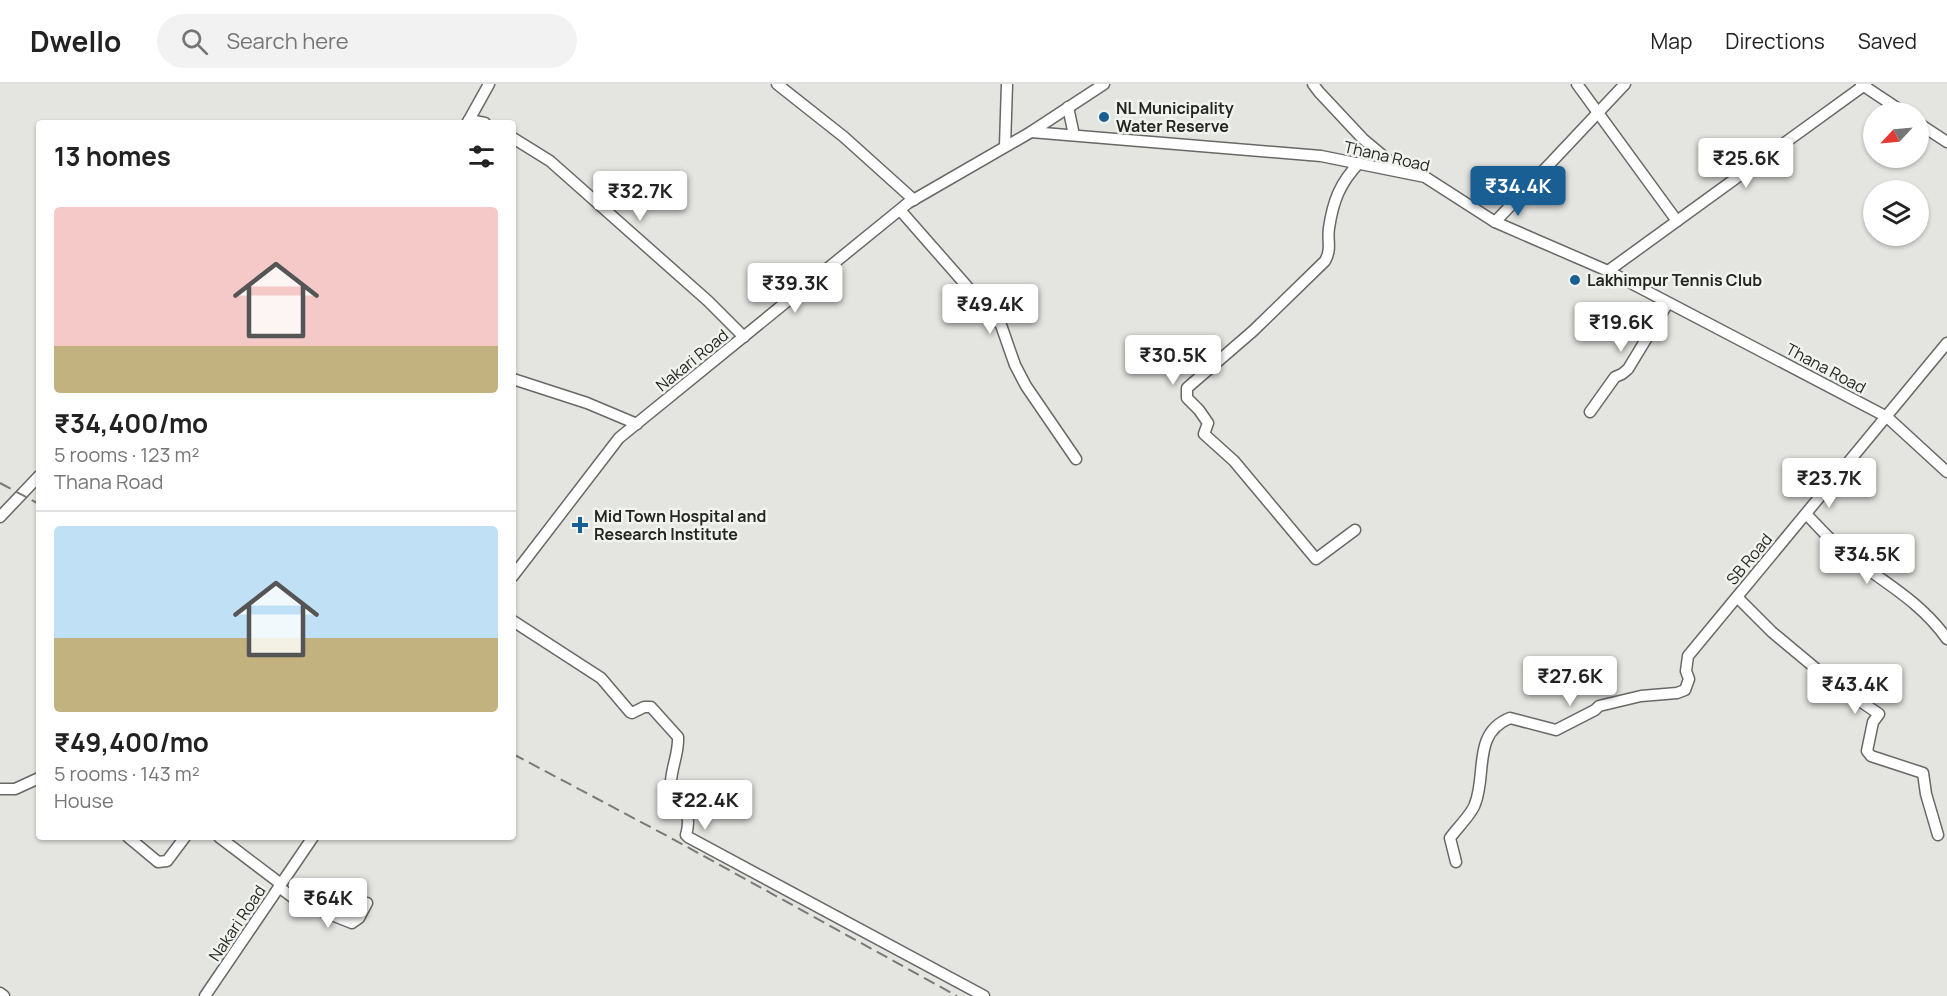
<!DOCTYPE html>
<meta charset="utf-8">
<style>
body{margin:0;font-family:Manrope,sans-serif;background:#f2f2f2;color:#222;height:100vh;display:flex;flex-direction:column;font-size:22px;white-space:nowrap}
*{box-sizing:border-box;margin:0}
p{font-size:20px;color:#767676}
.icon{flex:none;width:33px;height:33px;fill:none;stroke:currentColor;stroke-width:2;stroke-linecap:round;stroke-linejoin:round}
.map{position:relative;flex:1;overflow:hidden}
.side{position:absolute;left:36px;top:36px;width:480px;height:720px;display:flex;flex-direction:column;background:#fff;border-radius:6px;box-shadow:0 2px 4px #0004}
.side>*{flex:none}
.needle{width:39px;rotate:244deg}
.controls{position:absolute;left:1863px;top:18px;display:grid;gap:12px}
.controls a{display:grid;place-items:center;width:66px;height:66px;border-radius:50%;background:#fff;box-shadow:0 2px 4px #0004;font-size:30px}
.price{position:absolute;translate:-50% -51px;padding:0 14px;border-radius:6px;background:#fff;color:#222;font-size:20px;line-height:39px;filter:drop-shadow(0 2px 3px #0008)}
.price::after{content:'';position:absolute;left:50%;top:36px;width:18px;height:14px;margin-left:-9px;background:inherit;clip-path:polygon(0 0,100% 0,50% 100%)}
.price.current{background:#195f93;color:#fff}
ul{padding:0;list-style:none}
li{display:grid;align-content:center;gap:12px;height:318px;padding:0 18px}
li+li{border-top:2px solid #e0e0e0}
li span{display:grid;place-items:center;height:186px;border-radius:6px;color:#555}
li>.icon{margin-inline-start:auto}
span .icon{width:108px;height:108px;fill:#fffc;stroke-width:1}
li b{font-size:26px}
h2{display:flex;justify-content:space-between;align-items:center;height:72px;padding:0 18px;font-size:26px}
header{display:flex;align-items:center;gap:36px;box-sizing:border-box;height:84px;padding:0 30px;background:#fff;border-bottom:2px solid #e0e0e0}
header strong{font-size:28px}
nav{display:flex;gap:33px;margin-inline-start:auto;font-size:21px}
.search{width:420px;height:54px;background:#f2f2f2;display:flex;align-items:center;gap:15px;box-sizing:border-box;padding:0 21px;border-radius:33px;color:#767676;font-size:22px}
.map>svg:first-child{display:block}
</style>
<header>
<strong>Dwello</strong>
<div class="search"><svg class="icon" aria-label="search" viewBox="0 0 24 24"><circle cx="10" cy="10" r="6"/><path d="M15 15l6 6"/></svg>Search here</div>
<nav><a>Map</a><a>Directions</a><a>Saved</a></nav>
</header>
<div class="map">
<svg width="1947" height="912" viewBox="0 0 1947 912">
<rect width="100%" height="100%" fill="#e4e5e1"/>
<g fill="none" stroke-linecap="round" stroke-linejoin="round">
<!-- minor casing -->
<g stroke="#676965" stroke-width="13">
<g id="minor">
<path d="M777 0 844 53 914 116"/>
<path d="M1313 0 1319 8 1363 55 1400 86"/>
<path d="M1577 0 1677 137"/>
<path d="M1861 0 1903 28"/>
<path d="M1068 23 1074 51"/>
<path d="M469 36 489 0"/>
<path d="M467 39 469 36 485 39"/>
<path d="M1918 39 1947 58"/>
<path d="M1031 48 1321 72 1425 93 1495 138 1608 187 1887 333 1947 388"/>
<path d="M513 54 550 77 708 217 744 253"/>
<path d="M1005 62 1007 0"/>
<path d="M900 126 1001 241 1015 281 1026 302 1076 375"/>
<path d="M1495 138 1625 0"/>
<path d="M1608 187 1866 0"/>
<path d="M513 295 587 319 637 340"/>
<path d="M1590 328 1615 293 1622 290 1628 285 1668 219"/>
<path d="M1806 430C1818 442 1829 455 1842 466 1879 496 1919 515 1947 555"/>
<path d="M0 433 39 392"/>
<path d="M1355 446 1316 475 1234 377 1204 350 1208 339 1199 326 1187 314V304L1253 247 1325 177C1332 164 1327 157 1329 144 1333 117 1340 99 1359 79"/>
<path d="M513 492 619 354 908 119 1031 48 1104 0"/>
<path d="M1737 513 1772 548 1832 598 1879 630 1873 638 1867 667 1871 672 1923 689 1926 710 1938 751"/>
<path d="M513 537 601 594 630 628 632 629 644 623H651L678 653C679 668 672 682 671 697 671 718 695 721 686 751L688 753 984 912"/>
<path d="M0 705H15L39 694"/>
<path d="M128 753 158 778 167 777 185 753"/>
<path d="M219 753 281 800"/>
<path d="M1456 778 1450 754C1457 744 1472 730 1475 720 1487 690 1472 649 1510 634L1556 646 1595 626 1599 622 1641 612 1677 609 1685 606 1689 595 1686 587 1688 572 1947 259"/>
<path d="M279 803 299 818 352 839 359 834 367 819"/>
<path d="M0 909 4 912"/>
<path d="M205 912 313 753"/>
</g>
</g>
<!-- minor -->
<use href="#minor" stroke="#fff" stroke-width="10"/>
<!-- rail -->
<g stroke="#797a77" stroke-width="2" stroke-dasharray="12 6" stroke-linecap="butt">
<path d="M0 399 39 420"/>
<path d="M513 670 671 754 957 912"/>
</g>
</g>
<!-- markers -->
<g fill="#195f93" stroke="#f1f3ee" stroke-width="2">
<circle cx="1104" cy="33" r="6"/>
<circle cx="1575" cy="196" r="6"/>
<path d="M577 432h6v6h6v6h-6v6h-6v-6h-6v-6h6z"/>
</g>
<g text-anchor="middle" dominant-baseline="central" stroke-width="5" stroke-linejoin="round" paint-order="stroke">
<!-- poi labels -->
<g font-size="16" font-weight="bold" fill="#252624" stroke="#f1f3ee" text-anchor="start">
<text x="1116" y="24">NL Municipality<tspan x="1116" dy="18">Water Reserve</tspan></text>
<text x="1587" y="196">Lakhimpur Tennis Club</text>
<text x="594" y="432">Mid Town Hospital and<tspan x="594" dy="18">Research Institute</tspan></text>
</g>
<!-- street labels -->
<g font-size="16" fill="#252624" stroke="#f1f3ee">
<text transform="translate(1387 72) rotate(13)">Thana Road</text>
<text transform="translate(692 276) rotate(-39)">Nakari Road</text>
<text transform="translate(1826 284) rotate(28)">Thana Road</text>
<text transform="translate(1749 475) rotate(-50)">SB Road</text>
<text transform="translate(237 839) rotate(-56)">Nakari Road</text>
</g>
</g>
</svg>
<div class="controls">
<a><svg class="needle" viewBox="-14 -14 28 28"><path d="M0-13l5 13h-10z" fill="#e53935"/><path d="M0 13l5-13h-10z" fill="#767676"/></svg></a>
<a><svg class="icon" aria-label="layers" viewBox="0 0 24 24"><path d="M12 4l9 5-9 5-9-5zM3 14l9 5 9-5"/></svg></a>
</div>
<b class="price" style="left:1746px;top:105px">₹25.6K</b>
<b class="price current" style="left:1518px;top:133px">₹34.4K</b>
<b class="price" style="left:640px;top:138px">₹32.7K</b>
<b class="price" style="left:795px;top:230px">₹39.3K</b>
<b class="price" style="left:990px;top:251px">₹49.4K</b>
<b class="price" style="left:1621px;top:269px">₹19.6K</b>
<b class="price" style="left:1173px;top:302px">₹30.5K</b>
<b class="price" style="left:1829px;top:425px">₹23.7K</b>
<b class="price" style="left:1867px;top:501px">₹34.5K</b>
<b class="price" style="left:1570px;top:623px">₹27.6K</b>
<b class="price" style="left:1855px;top:631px">₹43.4K</b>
<b class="price" style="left:705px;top:747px">₹22.4K</b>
<b class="price" style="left:328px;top:845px">₹64K</b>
<section class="side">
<h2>13 homes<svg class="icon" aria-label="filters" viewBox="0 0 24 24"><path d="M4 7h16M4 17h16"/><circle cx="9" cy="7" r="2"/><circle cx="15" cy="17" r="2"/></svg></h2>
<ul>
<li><span style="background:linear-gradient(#f6c9c9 75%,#c2b280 0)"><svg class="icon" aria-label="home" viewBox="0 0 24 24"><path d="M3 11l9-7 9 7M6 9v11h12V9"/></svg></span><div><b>₹34,400/mo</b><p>5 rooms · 123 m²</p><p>Thana Road</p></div></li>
<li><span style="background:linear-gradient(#bfe0f5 60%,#c2b280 0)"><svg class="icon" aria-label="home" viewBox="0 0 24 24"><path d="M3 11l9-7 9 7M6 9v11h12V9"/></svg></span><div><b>₹49,400/mo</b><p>5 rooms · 143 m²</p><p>House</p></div></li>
</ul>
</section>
</div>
